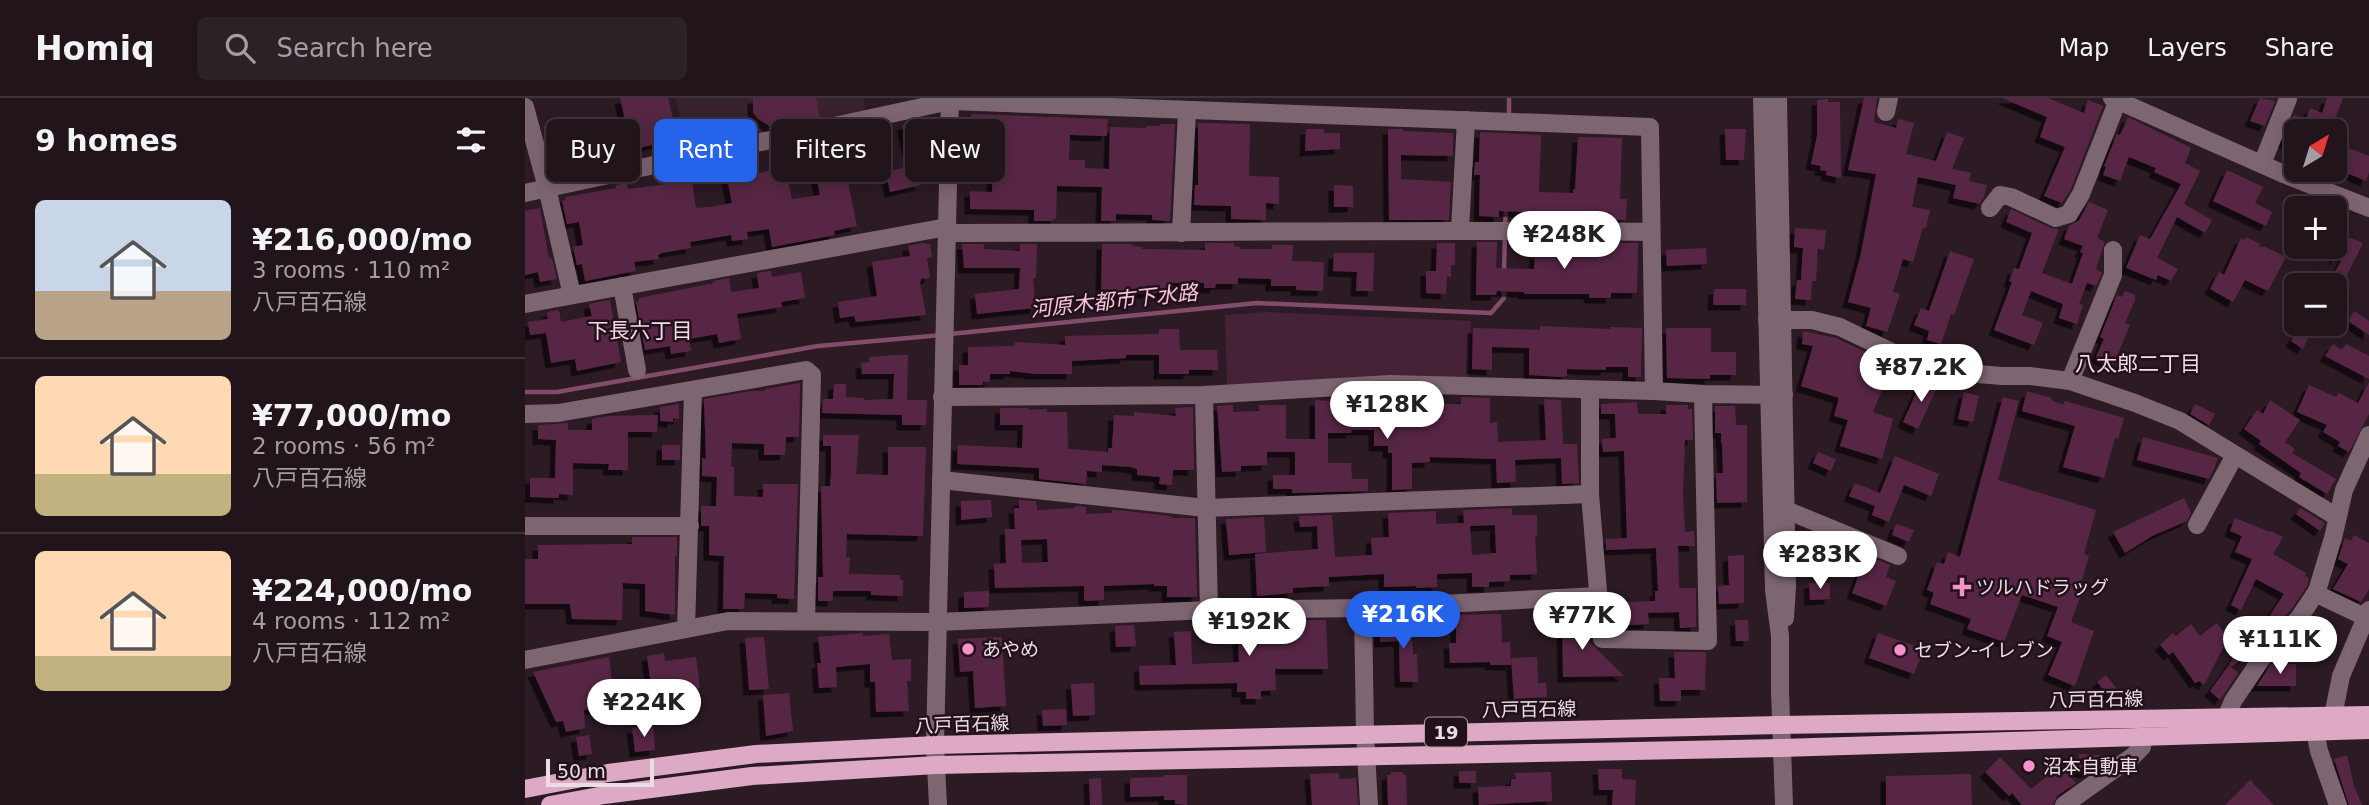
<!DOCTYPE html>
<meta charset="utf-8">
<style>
body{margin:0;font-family:"DejaVu Sans","Noto Sans JP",sans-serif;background:#2d2128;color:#f1f3f6;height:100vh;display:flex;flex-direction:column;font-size:26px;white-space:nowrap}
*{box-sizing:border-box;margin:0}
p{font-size:23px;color:#a29ea3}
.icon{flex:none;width:38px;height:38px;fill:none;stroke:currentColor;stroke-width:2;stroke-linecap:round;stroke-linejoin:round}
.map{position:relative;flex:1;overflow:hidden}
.sheet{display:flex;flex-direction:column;background:#21141b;width:525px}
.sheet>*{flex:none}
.guide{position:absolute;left:21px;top:21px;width:665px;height:63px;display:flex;gap:14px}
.needle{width:46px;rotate:38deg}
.controls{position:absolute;left:1759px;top:21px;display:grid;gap:14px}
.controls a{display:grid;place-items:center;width:63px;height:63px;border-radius:10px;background:#21141b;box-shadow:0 4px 18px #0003,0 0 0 2px #3e333a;font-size:35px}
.scale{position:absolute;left:21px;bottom:18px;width:108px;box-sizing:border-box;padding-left:7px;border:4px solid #eadde4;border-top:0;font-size:19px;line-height:24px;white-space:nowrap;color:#eadde4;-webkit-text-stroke:5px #22111a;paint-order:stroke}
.price{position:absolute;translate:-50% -60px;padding:0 16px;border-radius:24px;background:#fff;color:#222;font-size:23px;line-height:46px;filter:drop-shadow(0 2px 4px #0008)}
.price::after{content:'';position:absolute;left:50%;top:42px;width:21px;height:16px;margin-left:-10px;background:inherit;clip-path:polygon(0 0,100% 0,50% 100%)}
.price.active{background:#2563eb;color:#fff}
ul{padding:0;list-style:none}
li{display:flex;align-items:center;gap:21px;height:175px;padding:0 35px}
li+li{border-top:2px solid #3e333a}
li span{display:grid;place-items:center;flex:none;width:196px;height:140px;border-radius:10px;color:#555}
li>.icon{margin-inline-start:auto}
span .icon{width:84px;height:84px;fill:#fffc;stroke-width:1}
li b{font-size:30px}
h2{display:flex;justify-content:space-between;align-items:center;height:84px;padding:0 35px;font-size:30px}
.tag{padding:0 24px;border-radius:10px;background:#21141b;box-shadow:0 4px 18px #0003,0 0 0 2px #3e333a;font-size:24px;line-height:63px}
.tag.active{background:#2563eb;color:#fff}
header{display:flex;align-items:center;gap:42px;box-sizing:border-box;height:98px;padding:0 35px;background:#21141b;border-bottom:2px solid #3e333a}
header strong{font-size:33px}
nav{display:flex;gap:38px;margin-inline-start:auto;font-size:24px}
.search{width:490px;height:63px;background:#2d2128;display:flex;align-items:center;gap:18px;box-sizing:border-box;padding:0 24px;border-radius:10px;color:#a29ea3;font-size:26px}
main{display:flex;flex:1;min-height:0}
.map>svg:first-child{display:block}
</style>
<header>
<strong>Homiq</strong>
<div class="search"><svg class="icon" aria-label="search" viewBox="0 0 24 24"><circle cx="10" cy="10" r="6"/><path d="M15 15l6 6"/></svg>Search here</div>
<nav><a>Map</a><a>Layers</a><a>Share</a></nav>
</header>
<main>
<section class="sheet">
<h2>9 homes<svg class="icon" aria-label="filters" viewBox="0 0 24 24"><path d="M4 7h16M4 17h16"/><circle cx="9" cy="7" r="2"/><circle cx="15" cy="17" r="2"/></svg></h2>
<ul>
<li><span style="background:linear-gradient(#c9d6e8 65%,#b9a48a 0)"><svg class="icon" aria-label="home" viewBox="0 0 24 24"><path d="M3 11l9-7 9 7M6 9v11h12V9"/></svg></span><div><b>¥216,000/mo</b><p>3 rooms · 110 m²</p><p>八戸百石線</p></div></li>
<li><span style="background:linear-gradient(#ffd9b3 70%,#c2b280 0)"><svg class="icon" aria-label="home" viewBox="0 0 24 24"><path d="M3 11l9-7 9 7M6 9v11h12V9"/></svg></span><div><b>¥77,000/mo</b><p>2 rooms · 56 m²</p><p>八戸百石線</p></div></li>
<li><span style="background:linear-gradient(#ffd9b3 75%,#c2b280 0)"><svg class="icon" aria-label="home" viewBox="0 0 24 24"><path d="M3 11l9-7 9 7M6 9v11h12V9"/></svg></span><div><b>¥224,000/mo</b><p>4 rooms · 112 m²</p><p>八戸百石線</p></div></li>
</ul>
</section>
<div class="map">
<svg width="1844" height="707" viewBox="0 0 1844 707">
<defs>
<filter id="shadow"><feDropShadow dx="-5.5" dy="5.5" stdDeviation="0" flood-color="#0009"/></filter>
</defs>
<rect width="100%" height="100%" fill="#2c1a24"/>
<!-- built -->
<path fill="#39212e" d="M150 0H338L341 14 163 53Z"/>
<!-- green -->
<path fill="#452236" d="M741 214 946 223 943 281 702 289 700 217Z"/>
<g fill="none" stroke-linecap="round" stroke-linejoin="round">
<!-- stream -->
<g stroke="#824c6b" stroke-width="4.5">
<path d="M984 20V0"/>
<path d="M980 129 981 109"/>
<path d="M979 174 980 137"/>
<path d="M425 236 732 205 966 215 979 200V190"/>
<path d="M0 294H32L293 248 417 237"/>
</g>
</g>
<!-- building -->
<g fill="#592745" fill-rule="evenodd" filter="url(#shadow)">
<path d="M95 0H143L155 50 144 52 141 43 107 52Z"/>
<path d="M228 0H291L295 20 248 30 233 21 228 15Z"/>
<path d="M1339 0H1352L1349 24 1371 30 1373 21 1389 25 1381 56 1411 63 1422 34 1439 40 1427 71 1446 75 1444 83 1462 87 1459 99 1455 106 1428 100 1431 87 1393 79 1387 109 1405 112 1401 130 1398 129 1388 164 1378 161 1368 194 1375 196 1362 234 1341 228 1346 210 1323 204 1336 155 1351 76 1323 72Z"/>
<path d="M1477 0H1523L1559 15 1563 2 1578 8 1546 91 1537 105 1519 98 1540 49 1515 39 1522 19Z"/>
<path d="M1735 0 1750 3 1740 28 1725 23Z"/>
<path d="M1802 0H1818L1806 32 1809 33H1771V49L1758 44 1769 17 1781 22 1785 10 1797 15Z"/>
<path d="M1303 1V4H1315L1316 80 1301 77 1302 73 1295 72 1296 68 1286 66 1292 38V2Z"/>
<path d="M446 16 583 21 582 38 545 37 544 62H560V70L584 71 585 29 621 30V28H635V26H650L645 123 627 122V117L591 116V123H576L577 89 532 88 531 121H528V123H509V112L445 111V93L467 94 468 63 446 62Z"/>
<path d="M1603 19 1666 50 1660 65 1675 73 1659 106 1687 122 1680 135 1652 119 1632 160 1653 171 1646 183 1633 177 1631 182 1601 170 1615 137 1625 141 1656 86 1629 74 1631 70 1604 59 1595 83 1578 77 1581 69 1579 68 1592 36 1595 37Z"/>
<path d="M400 22 410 57 404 58 407 67 392 71 396 87 365 94 361 74 387 68 377 27Z"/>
<path d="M673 25 725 26 724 78 754 79V106L741 105V122L706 121V108L669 107 670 87H673Z"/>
<path d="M781 31H799V35H815V51L780 53Z"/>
<path d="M863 31H878V33L928 35V58L876 57V81L926 84 924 122H864Z"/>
<path d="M1200 31H1221L1219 62H1201Z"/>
<path d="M955 34 1016 37 1014 94 1048 95V91H1050L1053 39 1097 40 1095 101H1102L1101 122H1049V116L974 113V119L954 118 955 77H949L950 64H954Z"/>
<path d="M347 41 352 63 330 68 331 74 321 75 332 128 309 133 310 137 247 149 244 131 222 134 223 141 207 143 206 137 165 144 166 150 137 155 133 157 134 161 109 164 111 173 60 183 57 166 52 167 48 149 58 147 54 124 42 126 37 103 41 102 40 99 91 90V87L102 85 103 91 167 83 171 110 185 109 207 105 201 76 215 72 217 79 260 69 267 101 295 97 287 59 304 56V59L333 53 331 45Z"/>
<path d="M1813 46 1844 58V74L1841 83 1810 70V56Z"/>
<path d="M1702 72 1738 89 1730 105 1747 114 1741 128 1688 103Z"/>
<path d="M809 87 828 88V109H809Z"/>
<path d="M1564 104 1583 112 1572 140 1580 144 1571 171 1577 175 1571 188 1562 185 1554 206 1558 207 1552 226 1534 220 1538 206 1506 193 1497 217 1518 225 1509 247 1469 232 1487 184 1484 183 1489 170 1494 171 1507 135 1481 124 1486 111 1526 130 1534 131 1517 175 1547 186 1558 155 1555 154 1558 148 1539 141 1544 128 1554 122Z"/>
<path d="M15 110 24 161 27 160 32 181 15 184 13 174 0 177V113Z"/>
<path d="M1810 122 1824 128 1820 138 1838 145 1817 187H1802L1819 158 1813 155 1810 163V154L1799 149H1810Z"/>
<path d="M1270 130 1301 132 1299 152 1293 151 1291 183H1287L1286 202 1270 201 1272 182H1276L1278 150 1269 149Z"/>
<path d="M1721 139 1735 146 1734 149H1740L1761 159 1743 193 1720 182 1708 204 1685 191 1694 174 1699 177 1716 140 1720 142Z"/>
<path d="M952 144H972L971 170 1009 171 1010 156 1035 157 1036 145H1113L1112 195H1086V200H1064V196H999V194L972 193 971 197H951Z"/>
<path d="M397 145 405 146 407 159 402 160 405 180 396 181 395 185 401 217 331 224 329 218 315 220 313 204 352 198 347 164 385 158 383 148Z"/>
<path d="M680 145H709V148L715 149V151H747V147H768L767 163 799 164 798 193 771 192V188H746V181L713 180V186H691L690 190H679V185H648V198H636V195L576 196 577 146H607V148L618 149 617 151 680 152Z"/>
<path d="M912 145H930V167H926V179L922 178 921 196 901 195V173H911Z"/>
<path d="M437 146H459V151L495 153V146H512L511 180H508L511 210 452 216 450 196 494 191 495 170H439Z"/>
<path d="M1181 150 1182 166 1142 168 1141 152Z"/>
<path d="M1425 153 1449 161 1429 217 1426 216 1416 246 1402 242 1404 233 1389 227 1396 210 1404 213Z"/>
<path d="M809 155H849L848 193H831L832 174 808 173Z"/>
<path d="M246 173 247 179 276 174 280 200 256 204 257 209 212 216 216 241 194 245 192 236 164 241 166 253 146 256 145 248 120 252 111 204 114 203V200L189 185 188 183 204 180 206 194 234 190 232 175Z"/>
<path d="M1189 191H1221V207H1188Z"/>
<path d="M1600 193 1610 197V202L1600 225 1605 227 1588 267 1571 259 1579 241 1575 239 1592 197 1597 199Z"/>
<path d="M85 202 96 264 52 273 50 261 26 265 21 235 5 237 3 224 23 221 22 214 34 212 36 224 67 218 64 206Z"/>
<path d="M1829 213 1844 223V237L1823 223Z"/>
<path d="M1777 226 1787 232 1778 251 1766 243Z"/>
<path d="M1015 228 1085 231V229L1117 230 1116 279H1103V269H1081V272L1042 271V278L1035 279 1004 277V250L967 249V272L947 271 948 230 1015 232Z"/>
<path d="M1141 230H1186V254H1211V277H1185V281L1142 280Z"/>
<path d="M634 231H654L655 252H692L693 272H664V276H634V257H601V260L547 263V276H511L485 273V276H465V284H458V287H434V267H443V249L490 248V244L540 247V238L634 236Z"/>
<path d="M1278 233 1311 240 1345 256 1341 266 1364 275 1348 314 1368 321 1357 361 1315 348 1323 322 1309 318 1314 300 1276 288 1288 248 1277 246Z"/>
<path d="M1808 246 1817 252 1821 246 1844 258V281L1800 258Z"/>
<path d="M369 257H383L382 302H402L401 327H377V317L297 315 298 301H308L309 286H321V299L339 300V302L368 301 369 276H337L336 265 344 264V259Z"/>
<path d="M1398 280 1413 287 1393 331 1378 324Z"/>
<path d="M1844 284V316L1824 354 1813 348 1815 344 1798 334 1802 327 1772 314 1784 287 1811 299 1814 295 1833 305Z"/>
<path d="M275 285 274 339H261L260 357H239V346L207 345 206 369H209V398L238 399V386H273L269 501 252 500V496L220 495 219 511H198L199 458 184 457V428H176V408H191L192 379 177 378V360L181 361 179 301 226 293H240V291Z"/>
<path d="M1502 293 1527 300 1526 302 1538 307 1540 303 1599 320 1593 341 1590 340 1579 380 1538 369 1550 328 1497 313Z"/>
<path d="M1439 294 1454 298 1448 324 1433 321Z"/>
<path d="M936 299 965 300V325L972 324 973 344 1021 342 1019 301 1036 302 1038 346H1052L1054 385 1037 386 1036 360 990 362 991 384 972 385 971 361 905 359V364L887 365V391L867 392V355H863V348H849V332H827L826 335H803V365H826L827 381H843V393L767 395V391H748V377H770V354H742V367L716 368V373L697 374 692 308 708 307V314L734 313V307H761V341H790V302L827 305V309H852V304L936 306Z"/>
<path d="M1478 299 1494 303 1473 382 1571 412 1559 456 1564 458 1553 496 1556 497 1546 524 1569 533 1550 588 1523 577 1537 544 1522 538 1533 509 1497 497 1479 544 1442 531 1446 521 1405 506 1409 495 1402 492 1412 464 1419 466 1423 454 1435 459Z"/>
<path d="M1745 302 1775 322 1760 344 1770 351 1767 355 1811 381 1802 396 1774 379 1776 375 1734 346 1736 343 1719 331 1732 312 1738 316Z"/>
<path d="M1112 304 1113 316H1141V307H1163V311H1167L1168 342H1160L1158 397 1160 434 1169 433 1170 448H1153L1154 490H1171V529L1155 530 1154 514 1123 515 1124 526 1087 528 1085 505 1130 503V493H1133L1131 450 1081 452V441L1102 440 1099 353 1078 354 1077 341 1091 340 1090 316H1076V306Z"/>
<path d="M154 306V321L148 320V324L135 323V309Z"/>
<path d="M1670 306 1690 316 1684 327 1665 316Z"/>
<path d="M1190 308H1210L1211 327H1222V404L1192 405 1191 375H1198L1197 345H1196V335H1190Z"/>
<path d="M668 309 669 372H648L647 387 634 386 635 379 612 377V371L605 369 577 367V374L562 373 561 386 514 381V370L432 366 433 347 497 350 498 327H475V310H504V312L522 311V314H542L543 351 583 354V350H587L589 317 609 318V314L651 318 650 310Z"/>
<path d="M133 317 132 334H103V372H83L84 366 48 365V397L34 396V400L5 399V380H30L31 342 13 341V327L43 325V332H67V321L84 318Z"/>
<path d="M298 337H334L331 376 363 377V349H401L398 438 322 436 321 459H325L324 476 375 477V482H378V498L346 497V493H308V503H293V479H298L296 388H305L306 376V348H298Z"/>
<path d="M1618 339 1693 360 1689 371 1684 381 1612 362Z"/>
<rect x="137" y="347" width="18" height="15"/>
<path d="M1293 354 1311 361 1306 373 1288 365Z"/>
<path d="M1370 358 1414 376 1406 398 1379 387 1364 424 1347 417 1350 408 1324 398 1330 385 1355 395Z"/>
<path d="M1659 400 1666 415 1662 423 1627 438 1600 455 1588 434Z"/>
<path d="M466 402 467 419 436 422V403Z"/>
<path d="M494 402 511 403 512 412 550 410V408L561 409V416L587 415V412H592L646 418 647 420H670L672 499H642V488H629V486L579 488V502L562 503 559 502V488L470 490 469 466 481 465 480 431H490L489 410H494ZM522 441 523 464 497 465 496 442Z"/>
<path d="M987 410V417H1012V437H1010L1012 476 985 477V483L964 484V489H947V475L912 476V489L891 490V488L859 489V476L804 479V488L768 490V495L732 498 730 456 793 451 792 428 775 429 774 418 807 417 810 459 847 457 846 440 864 439 863 415 911 413V426L939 425 938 412ZM970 427 971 455 947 457 945 428Z"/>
<path d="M1775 410 1800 425 1795 433 1771 416Z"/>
<path d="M739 419 741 454 704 457 701 421Z"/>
<path d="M1710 420 1745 434 1746 433 1758 439 1748 456 1781 475 1780 478 1784 480 1782 488 1765 513 1748 530 1740 525 1759 496 1731 481 1716 512 1706 507 1727 461 1710 454 1717 438 1705 433Z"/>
<path d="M1371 426 1389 432 1384 444 1367 437Z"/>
<path d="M1829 437 1844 445V491L1836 504 1808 491 1823 466 1813 461 1820 440 1826 443Z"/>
<path d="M107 439H152V458H150V517L120 513V486L98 485 97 522 47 521 45 506H0V461H13V447L107 446Z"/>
<path d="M1219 457V505L1194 506 1193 488 1204 487 1203 458Z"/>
<path d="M1341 457 1365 467 1361 479 1371 483 1361 508 1327 495Z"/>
<path d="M1284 485H1305V501L1285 502Z"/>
<path d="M464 493V509L439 510V494Z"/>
<path d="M1056 513 1057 529 1050 530 1099 578 1038 579 1037 514Z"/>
<path d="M976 516 977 545 985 544 986 567H965V564L925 565 924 545H931V517Z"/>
<path d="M752 522H801L803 571H750L751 592 736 593V601H721V594H712V585L615 587 614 568 651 567 649 534 666 533 667 566 714 564 713 532 752 530Z"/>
<path d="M1210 522H1223L1224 543H1211Z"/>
<path d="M1692 525 1703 540 1679 587 1674 583 1670 585 1648 554 1644 557 1635 547 1648 535 1651 538 1666 526 1675 538Z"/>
<path d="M609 527 611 548 591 549 590 528Z"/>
<path d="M886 528 888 556H892L893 584H875L874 543 855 544V530Z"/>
<path d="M1729 533 1738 540 1729 552 1707 569 1704 566Z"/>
<path d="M338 535V538L364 536 367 562 386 561V583H382L384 613 351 614 350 584H345V566L311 569 312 589 294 590 292 565H296L293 539Z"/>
<path d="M1353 535 1399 551 1389 576 1344 560Z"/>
<path d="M239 539 244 591 224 592 220 540Z"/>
<path d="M477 539 481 608 450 610 448 573 435 574 433 541Z"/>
<path d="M1149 554H1181L1180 592H1156V603H1135L1134 580H1150Z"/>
<path d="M139 555 140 563 171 559 175 590 152 593 151 584 126 587 122 558Z"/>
<path d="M84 559 87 582H82V586L68 588 71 611 59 612 60 630 41 634 38 623 31 624 8 574Z"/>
<path d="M1012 559 1013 585H1021L1022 599 989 601 986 560Z"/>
<path d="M1746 566H1771V588H1732Z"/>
<path d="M1704 567 1713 575 1695 602 1685 593Z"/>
<path d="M1581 577 1595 595 1586 602 1572 584Z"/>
<path d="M569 585 570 617 548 618 546 586Z"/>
<path d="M264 595 268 633 241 638 238 597Z"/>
<path d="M541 611 542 627 518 628 517 612Z"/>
<path d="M128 628 130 652 110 654 107 630Z"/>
<path d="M64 637 67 656 54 658 51 639Z"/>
<path d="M1554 656 1579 657 1578 665 1566 674H1554Z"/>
<path d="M1822 657 1829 688 1837 707H1824L1809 661Z"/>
<path d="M1475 659 1506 691 1529 673 1534 680 1541 674 1551 685 1532 698 1528 707H1497L1487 695 1484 698 1460 674Z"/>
<path d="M1073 671H1097V681L1111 682 1110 707H1087L1088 692H1074Z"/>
<rect x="934" y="673" width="17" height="12"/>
<path d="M866 674H878V677H881L882 707H863L862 677H866Z"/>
<path d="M1026 674 1027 703 954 707 953 689 986 688V681H991L990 675Z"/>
<path d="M814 675V681L831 680 833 707H787L785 676Z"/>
<path d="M1446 676 1447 707H1361V678Z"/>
<path d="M638 677H662V707L650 706V702H639V698L605 699V680L638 679Z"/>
<path d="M576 680 577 707H565L564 681Z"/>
<path d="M1725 682 1749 707H1700Z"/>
</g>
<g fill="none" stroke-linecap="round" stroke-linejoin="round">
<!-- minor -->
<g stroke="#7e6572" stroke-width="18">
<path d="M1237 0 1249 492 1255 538V593L1259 707"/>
<path d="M1253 0 1262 489 1260 520"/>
<path d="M1587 0 1761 77 1844 110"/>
<path d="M0 9 22 90 47 197"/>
<path d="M1361 14 1364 0"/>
<path d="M1737 66 1763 1"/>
<path d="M0 95 425 3 1125 29 1129 293"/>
<path d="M1465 110 1475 97 1486 99 1531 120 1544 116 1556 96 1593 2"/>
<path d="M935 131 941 22"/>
<path d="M421 135C656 135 891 131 1126 134"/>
<path d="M656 135 662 13"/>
<path d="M97 188 112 272"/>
<path d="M0 206 422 129"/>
<path d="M1242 222H1287L1315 229 1367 254 1397 266 1428 274 1477 278H1505L1545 283 1610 305 1655 323 1812 419"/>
<path d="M1545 283 1588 177V152"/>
<path d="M1065 292V396L1077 541 1183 543 1178 296"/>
<path d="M679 297 684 512"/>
<path d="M417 299 679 297 865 286 1129 293 1178 296 1259 297"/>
<path d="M0 316 33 315 281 272 287 277 281 523"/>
<path d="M416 382 681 410 1065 396"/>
<path d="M1261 412 1373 458"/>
<path d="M1672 427 1710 357"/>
<path d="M0 428H165"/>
<path d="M838 510 840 636 844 707"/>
<path d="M1840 519 1796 498 1792 493 1808 440 1819 392 1844 337"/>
<path d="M161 531 168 293"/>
<path d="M0 562 203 523 413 524 684 512 838 510 1073 498"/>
<path d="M1808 618 1816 578 1844 512"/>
<path d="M1701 620 1708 603 1743 551 1774 520 1792 493"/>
<path d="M1790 633 1794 653 1813 707"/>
<path d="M413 707 410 647 425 0"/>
<path d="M1539 707 1608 658 1617 649 1618 639"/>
</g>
<!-- major -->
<g stroke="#dea9c5" stroke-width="18">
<path d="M0 691 83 675 231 656 410 647 1255 627 1844 617"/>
<path d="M25 707 79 697 227 678 411 667 1256 650 1844 632"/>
</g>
</g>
<!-- markers -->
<g fill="#f890cb" stroke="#22111a" stroke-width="2.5">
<path d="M1433.5 478.5h7v7h7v7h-7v7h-7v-7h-7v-7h7z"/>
<circle cx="443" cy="551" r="7"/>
<circle cx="1375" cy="552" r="7"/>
<circle cx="1504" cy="668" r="7"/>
</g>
<g text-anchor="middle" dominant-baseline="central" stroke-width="5" stroke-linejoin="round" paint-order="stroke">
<!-- shield labels -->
<rect fill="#22111a" stroke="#aea0a7" stroke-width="2" x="900" y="619.5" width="42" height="29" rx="5"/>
<g font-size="18" font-weight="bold" fill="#eadde4">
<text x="921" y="634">19</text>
</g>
<!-- poi labels -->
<g font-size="19" fill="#eadde4" stroke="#22111a" text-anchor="start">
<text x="1451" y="489">ツルハドラッグ</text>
<text x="457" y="551">あやめ</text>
<text x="1389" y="552">セブン-イレブン</text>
<text x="1518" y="668">沼本自動車</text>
</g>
<!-- street labels -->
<g font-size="19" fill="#eadde4" stroke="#22111a">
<text transform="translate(1571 601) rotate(-1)">八戸百石線</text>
<text transform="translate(1004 611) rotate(-1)">八戸百石線</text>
<text transform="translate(437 626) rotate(-2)">八戸百石線</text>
</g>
<!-- water labels -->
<g font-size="21" font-style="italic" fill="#f8c4df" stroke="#22111a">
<text transform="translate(589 203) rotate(-6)">河原木都市下水路</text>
</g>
<!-- neighbourhood labels -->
<g font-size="21" fill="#f4dae7" stroke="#22111a">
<text x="115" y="233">下長六丁目</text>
<text x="1613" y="266">八太郎二丁目</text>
</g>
</g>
</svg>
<div class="controls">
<a><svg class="needle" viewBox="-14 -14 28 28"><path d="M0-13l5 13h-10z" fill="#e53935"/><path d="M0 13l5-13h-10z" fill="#a29ea3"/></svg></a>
<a>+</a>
<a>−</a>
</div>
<div class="scale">50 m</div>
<b class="price" style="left:1039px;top:173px">¥248K</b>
<b class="price" style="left:1396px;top:306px">¥87.2K</b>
<b class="price" style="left:862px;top:343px">¥128K</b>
<b class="price" style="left:1295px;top:493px">¥283K</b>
<b class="price active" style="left:878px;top:553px">¥216K</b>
<b class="price" style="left:1057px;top:554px">¥77K</b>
<b class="price" style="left:724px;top:560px">¥192K</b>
<b class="price" style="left:1755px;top:578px">¥111K</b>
<b class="price" style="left:119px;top:641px">¥224K</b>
<div class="guide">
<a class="tag">Buy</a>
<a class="tag active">Rent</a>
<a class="tag">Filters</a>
<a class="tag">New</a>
</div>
</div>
</main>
